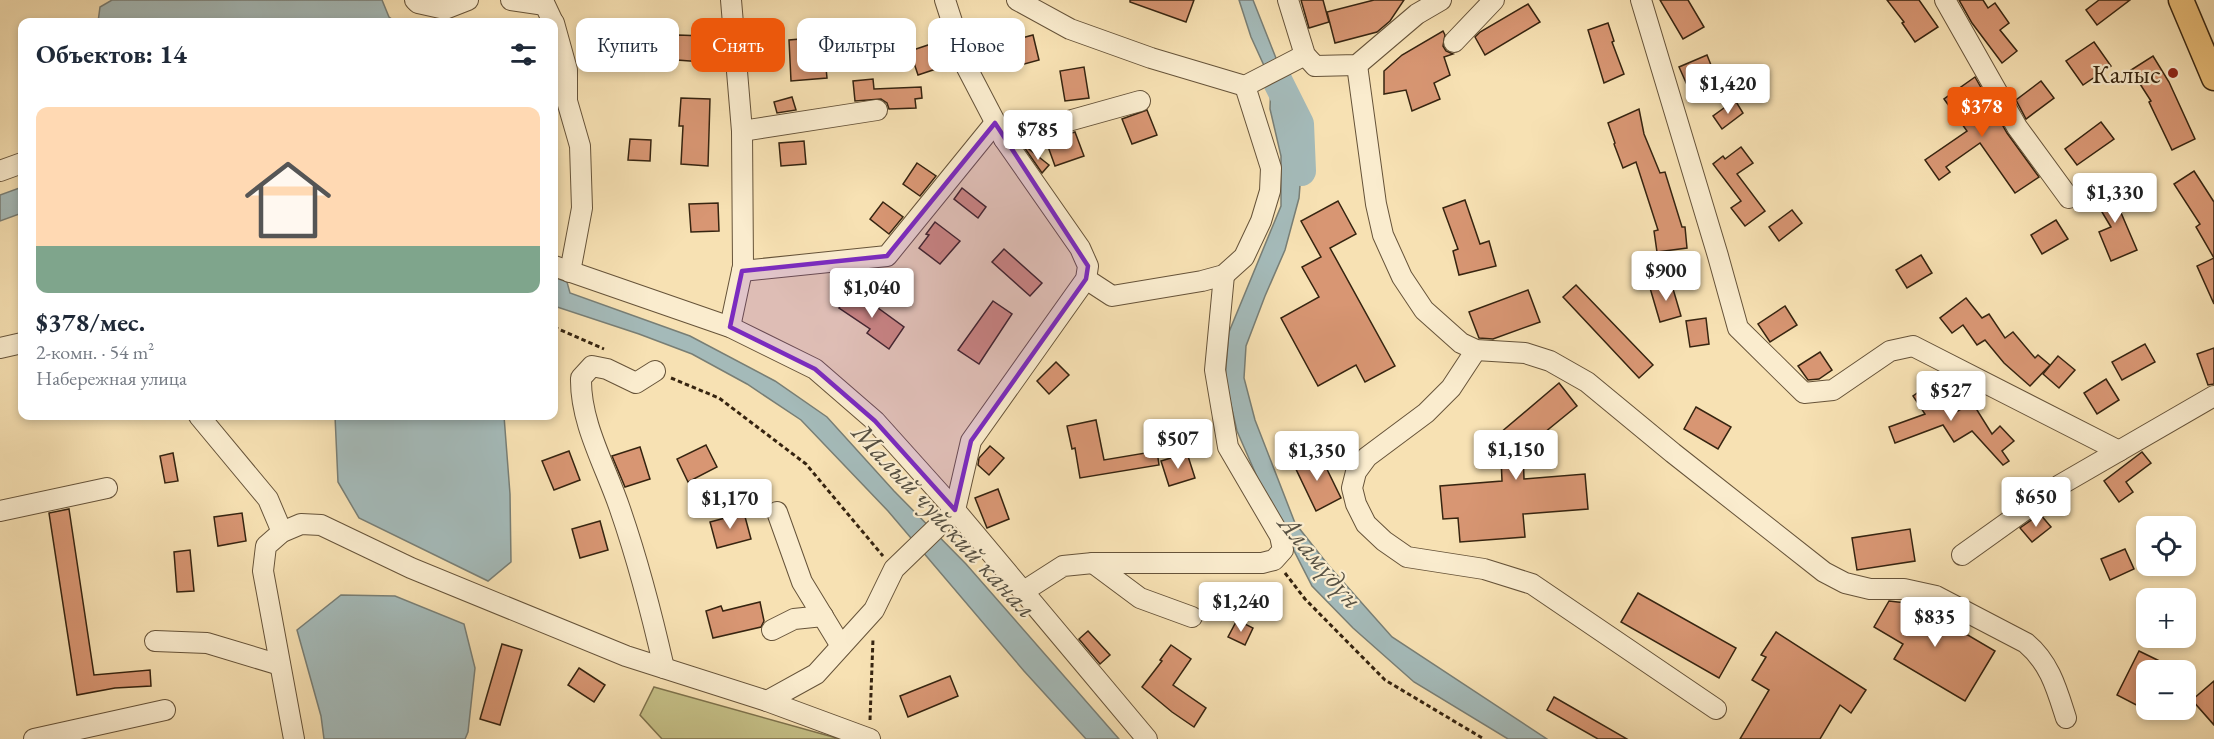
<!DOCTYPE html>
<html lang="ru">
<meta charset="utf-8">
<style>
body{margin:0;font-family:"EB Garamond",serif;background:#f2f2f3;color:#1f2937;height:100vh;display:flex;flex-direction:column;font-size:22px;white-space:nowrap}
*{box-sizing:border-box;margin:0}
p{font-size:20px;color:#747a83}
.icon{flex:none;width:33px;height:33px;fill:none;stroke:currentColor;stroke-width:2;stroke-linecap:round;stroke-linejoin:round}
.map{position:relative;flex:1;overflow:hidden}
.sheet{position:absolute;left:18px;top:18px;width:540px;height:402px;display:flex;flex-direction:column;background:#fff;border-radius:12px;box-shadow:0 3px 9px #0003}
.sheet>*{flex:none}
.hud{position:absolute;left:576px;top:18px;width:570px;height:54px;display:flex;gap:12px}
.controls{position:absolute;left:2136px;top:516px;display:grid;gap:12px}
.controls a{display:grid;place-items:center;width:60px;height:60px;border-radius:12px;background:#fff;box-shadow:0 3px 9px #0003;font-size:30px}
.price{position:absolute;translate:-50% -51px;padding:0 14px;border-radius:6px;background:#fff;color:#222;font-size:20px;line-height:39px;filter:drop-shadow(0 2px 3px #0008)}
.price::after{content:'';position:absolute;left:50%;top:36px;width:18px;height:14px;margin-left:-9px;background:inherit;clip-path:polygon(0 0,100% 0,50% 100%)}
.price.active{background:#ea580c;color:#fff}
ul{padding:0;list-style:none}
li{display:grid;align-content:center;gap:12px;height:318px;padding:0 18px}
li+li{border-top:2px solid #e0e1e3}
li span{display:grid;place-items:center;height:186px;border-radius:12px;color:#555}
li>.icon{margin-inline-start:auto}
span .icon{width:108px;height:108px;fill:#fffc;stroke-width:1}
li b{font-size:26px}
h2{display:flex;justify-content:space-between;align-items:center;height:72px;padding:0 18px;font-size:26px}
.chip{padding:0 21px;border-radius:12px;background:#fff;box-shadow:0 3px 9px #0003;font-size:21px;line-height:54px}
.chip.active{background:#ea580c;color:#fff}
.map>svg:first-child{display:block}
</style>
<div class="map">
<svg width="2214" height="739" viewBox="0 0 2214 739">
<rect width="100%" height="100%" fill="#f7e1b3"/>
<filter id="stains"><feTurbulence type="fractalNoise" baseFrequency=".00333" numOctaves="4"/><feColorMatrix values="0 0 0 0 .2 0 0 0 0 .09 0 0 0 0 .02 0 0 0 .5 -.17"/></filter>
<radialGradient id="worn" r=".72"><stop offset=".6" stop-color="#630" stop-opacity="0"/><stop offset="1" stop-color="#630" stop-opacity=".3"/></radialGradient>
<!-- green -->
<path fill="#c5c087" stroke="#7e724c" stroke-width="1.5" d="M654 687 840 739H662L640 715Z"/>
<!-- water -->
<g fill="#a4bab9" stroke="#787e75" stroke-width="1.5">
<path d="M112 0H382L389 17 396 22H98L100 7Z"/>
<path d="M1239 0H1253L1287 86 1303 147 1299 198 1285 250 1265 296 1246 346 1244 378 1255 420 1295 523 1329 566 1392 637 1547 739H1508L1414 682 1353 628 1312 586 1261 486 1237 431 1225 379 1229 332 1281 206V156L1270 109 1271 81 1251 37Z"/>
<path d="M22 187V213L0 221V195Z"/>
<path d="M554 277 567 282 570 293 690 336 775 381 827 417 894 491 966 564 1119 739H1086L1024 671 888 511 801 420 747 384 692 354 639 334 554 306Z"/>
<path d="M335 416H504L510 494 511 562 488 581 359 518 338 482Z"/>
<path d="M341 595 395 596 464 624 475 668 468 732 465 739H324L321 716 297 630Z"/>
</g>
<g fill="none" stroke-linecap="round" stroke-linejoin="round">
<!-- river -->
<path stroke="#a4bab9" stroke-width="30" d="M1277 80 1299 124 1301 171"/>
</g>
<!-- building -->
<g fill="#d89673" stroke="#362410" stroke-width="1.5">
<path d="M1130 0H1194L1186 22 1130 2Z"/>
<path d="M1301 0H1323L1329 22 1309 28Z"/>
<path d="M1374 0H1404L1390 21 1377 32 1335 43 1327 12Z"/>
<path d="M1660 0H1688L1704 27 1683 39Z"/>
<path d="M1887 0H1919L1938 27 1915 42 1902 23 1904 22Z"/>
<path d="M1959 0H1983L1988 8 1995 3 2009 23 2000 30 2017 51 2002 63 1972 23Z"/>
<path d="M2099 0H2130L2097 25 2086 10Z"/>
<path d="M1528 4 1540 22 1485 55 1475 37 1480 32Z"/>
<path d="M1608 23 1614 41 1612 42 1624 74 1604 83 1588 30Z"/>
<path d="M1443 31 1445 35 1443 46 1446 51 1453 54 1444 57 1450 75 1434 83 1440 99 1412 111 1406 90 1384 94V71L1402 55Z"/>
<path d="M678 35 704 36 703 62 677 60Z"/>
<path d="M1033 35 1039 60 1010 68 1003 43Z"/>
<path d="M823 37 827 78 791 81 789 40Z"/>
<path d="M937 42 945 66 918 75 910 51Z"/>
<path d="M2094 42 2111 66 2083 85 2066 61Z"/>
<path d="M1707 55 1715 75 1688 87 1679 67Z"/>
<path d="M2153 56 2169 82 2195 139 2172 150 2149 102 2151 101 2131 70Z"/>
<path d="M1084 67 1089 98 1065 101 1060 71Z"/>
<path d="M1975 77 2007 133 2039 177 2015 193 1980 143 1946 167 1950 172 1939 180 1925 160 1967 131 1944 99Z"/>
<path d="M873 79 874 89 921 87 922 98 915 99 916 108 889 109 887 103 881 99 855 101 853 81Z"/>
<path d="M2041 81 2054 98 2026 119 2016 100Z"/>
<path d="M792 97 796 110 777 113 774 102Z"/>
<path d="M681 98 710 99 708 166 681 164 683 126H679Z"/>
<path d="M1735 100 1743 113 1722 129 1713 116Z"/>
<path d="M1639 109 1644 134 1660 173 1665 172 1682 227H1685L1687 248 1657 252 1654 231 1658 230 1636 162 1623 168 1614 144 1615 143 1608 123Z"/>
<path d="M1147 110 1157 135 1132 144 1122 119Z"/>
<path d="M2101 122 2114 139 2077 165 2065 149Z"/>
<path d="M1075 132 1084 156 1055 166 1046 141Z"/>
<path d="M630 139 651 140 650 161 628 160Z"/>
<path d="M804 141 806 164 781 166 779 143Z"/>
<path d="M1025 146 1049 165 1042 173 1024 147Z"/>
<path d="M1741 147 1753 163 1737 174 1765 211 1745 226 1731 208 1741 201 1713 164 1723 156 1725 159Z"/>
<path d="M917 163 936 176 920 196 903 184Z"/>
<path d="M2194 171 2214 202V258L2196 227 2200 224 2174 184Z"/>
<path d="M2117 184 2128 202 2119 208 2137 250 2111 261 2099 232 2111 227 2093 197Z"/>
<path d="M962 188 986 207 978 218 954 199Z"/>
<path d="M1465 200 1480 244 1489 241 1496 266 1459 275 1453 251 1458 249 1443 208Z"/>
<path d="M1338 201 1356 234 1330 248 1395 366 1365 382 1356 365 1318 386 1281 318 1319 297 1302 267 1321 257 1301 221Z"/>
<path d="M883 202 903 217 889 234 870 219Z"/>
<path d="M718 203 719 231 691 232 689 204Z"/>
<path d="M1792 210 1802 223 1779 241 1769 227Z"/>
<path d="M2056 220 2068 239 2042 254 2031 235Z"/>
<path d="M935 222 960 241 940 264 919 248 929 235 926 234Z"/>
<path d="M1004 249 1042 283 1030 296 992 262Z"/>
<path d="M1921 255 1932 273 1907 288 1896 270Z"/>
<path d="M2214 258V304L2197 266Z"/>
<path d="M1671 282 1681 316 1660 322 1650 288Z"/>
<path d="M1576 285 1653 365 1639 378 1563 297Z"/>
<path d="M852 289 904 327 889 349 867 333 870 329 839 308Z"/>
<path d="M1528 290 1540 322 1493 339 1479 338 1469 312Z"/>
<path d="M1966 298 1982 318 1989 314 2005 338 2013 332 2035 358 2038 355 2050 365 2030 386 2004 363 1985 340 1977 345 1963 325 1952 333 1940 318Z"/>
<path d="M993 301 1012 314 979 364 958 350Z"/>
<path d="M1785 306 1797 325 1770 342 1758 324Z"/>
<path d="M1706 318 1709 344 1690 347 1686 321Z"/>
<path d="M2145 344 2155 362 2122 380 2112 362Z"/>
<path d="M2214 348V384L2208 385 2197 354Z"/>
<path d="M1820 352 1832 370 1819 379 1808 380 1798 366Z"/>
<path d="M2058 356 2075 370 2059 388 2043 374Z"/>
<path d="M1056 362 1069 375 1049 394 1037 381Z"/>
<path d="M2106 379 2119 400 2097 414 2084 393Z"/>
<path d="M1936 380 1958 411 1972 402 1992 434 2000 426 2014 441 2002 451 2009 461 2003 465 1972 431 1954 442 1943 425 1895 443 1889 427 1925 414 1913 396Z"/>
<path d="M1559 383 1577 406 1523 450 1524 479 1585 474 1588 509 1523 514 1525 537 1460 542 1458 518 1443 519 1440 486 1502 481 1500 433Z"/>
<path d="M1696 407 1731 427 1718 449 1684 429Z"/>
<path d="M1096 420 1104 460 1157 451 1159 465 1080 478 1075 448 1072 449 1067 426Z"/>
<path d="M706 445 717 467 688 482 677 459Z"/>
<path d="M990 446 1004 458 989 475 978 465 979 458Z"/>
<path d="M640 447 650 479 625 487 612 456Z"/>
<path d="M569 451 580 480 554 490 542 461Z"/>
<path d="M2142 452 2151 463 2126 482 2133 492 2119 502 2104 481Z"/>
<path d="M173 453 178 481 165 483 160 456Z"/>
<path d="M1187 453 1195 478 1169 486 1161 461Z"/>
<path d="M1319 453 1341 498 1316 511 1294 465Z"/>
<path d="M998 489 1009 519 987 528 975 498Z"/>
<path d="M69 509 94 675 150 670 151 686 115 688 77 695 49 513Z"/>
<path d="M242 513 246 541 218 546 214 517Z"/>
<path d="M744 513 751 539 717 548 710 522Z"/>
<path d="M2040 514 2051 527 2032 542 2020 528Z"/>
<path d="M600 521 608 550 580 558 572 529Z"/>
<path d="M1910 529 1915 561 1857 570 1852 538Z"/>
<path d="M2125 549 2134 569 2110 580 2101 559Z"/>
<path d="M190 550 194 591 177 592 174 552Z"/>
<path d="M1638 593 1736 648 1719 678 1621 622Z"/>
<path d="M1889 601 1915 604 1995 651 1965 701 1894 659 1903 644 1874 627Z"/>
<path d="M760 602 764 621 761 627 713 638 706 611 721 606 723 611Z"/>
<path d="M1237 620 1253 628 1245 645 1228 637Z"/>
<path d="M1088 631 1110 655 1100 664 1079 639Z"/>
<path d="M1776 632 1866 690 1851 713 1840 705 1820 739H1740L1769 690 1752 680 1766 657 1761 655Z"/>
<path d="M502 644 522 650 500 725 480 719Z"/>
<path d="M1171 645 1191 659 1173 685 1206 708 1194 727 1172 712 1142 687 1162 661 1160 660Z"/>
<path d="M2139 651 2178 670H2146V710L2117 695Z"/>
<path d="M579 668 605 685 594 702 568 685Z"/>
<path d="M950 676 958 696 908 717 900 696Z"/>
<path d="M2214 681V725L2192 700Z"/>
<path d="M1554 697 1627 739H1598L1547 710Z"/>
</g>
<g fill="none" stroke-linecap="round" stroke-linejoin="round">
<!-- minor casing -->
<g stroke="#665339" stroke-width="22">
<g id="minor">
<path d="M415 0 418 3 445 9 468 0"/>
<path d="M511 0 545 5 553 22"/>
<path d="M1017 0 1070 29 1151 58 1245 86 1305 55"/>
<path d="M1288 0 1305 55 1315 66 1357 65 1417 14 1441 0"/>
<path d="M1641 0 1718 256 1738 328 1804 393 1833 390 1890 351 1913 346 2119 451"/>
<path d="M1945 0 2017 127 2069 198"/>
<path d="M554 23 567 70V101L580 146 582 208 570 272"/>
<path d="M1454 42 1494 0"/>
<path d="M1357 65 1376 204 1383 235 1402 277 1424 310 1461 343 1476 350 1525 353 1550 361 1587 382 1673 453 1824 572 1845 583 1870 589H1904L1936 596 2026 643C2050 663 2057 690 2066 718"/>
<path d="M742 131 877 110"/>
<path d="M1004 139 1140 101"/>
<path d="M0 171 22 163"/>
<path d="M554 266 730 327 815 369 875 421 955 510 1147 739"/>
<path d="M742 271 887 256 995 123"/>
<path d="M1086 279 1112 296 1202 281 1224 275 1244 257 1261 221 1270 191 1271 168 1245 86"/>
<path d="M730 327 743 266 742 131 731 0"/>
<path d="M0 348 22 343"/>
<path d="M1476 350 1451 388 1426 413 1367 457 1356 472 1352 488 1356 504 1366 524 1384 541 1407 557 1484 569 1532 584 1716 709"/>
<path d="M655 371 636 383 607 369 592 366 581 378C580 423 606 467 620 509 638 561 652 615 664 668"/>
<path d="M199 416 268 499 282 532"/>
<path d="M0 511 107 488"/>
<path d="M777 512 802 582 841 646"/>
<path d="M1962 555 2060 485 2214 396"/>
<path d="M1093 563 1140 598 1192 617"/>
<path d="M1024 591 1063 566 1093 563H1262L1274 560 1283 550 1280 536 1228 447 1215 370 1224 275"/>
<path d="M772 630 794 619 823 616"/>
<path d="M155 641 207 643 280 665"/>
<path d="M767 701 816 674 874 610 894 569 955 510 971 441 1086 279 1088 266 1080 248 1004 139 967 68 945 0"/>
<path d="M34 739 165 710"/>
<path d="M294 739 263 571 266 546 282 532 301 524 321 525 411 568 626 656 767 701 870 739"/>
</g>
</g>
<!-- major casing -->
<g stroke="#362410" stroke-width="27">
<path id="major" d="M2181 0 2214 78"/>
</g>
<!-- path -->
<g stroke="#362410" stroke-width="3" stroke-dasharray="4.5 3" stroke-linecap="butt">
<path d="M554 327 604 349"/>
<path d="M671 378 719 398 806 464 883 556"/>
<path d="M1285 573 1305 599 1385 680 1484 739"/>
<path d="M870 720 873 639"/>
</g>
<!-- minor -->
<use href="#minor" stroke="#faecce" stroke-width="20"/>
<!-- major -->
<use href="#major" stroke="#ecc07a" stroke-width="24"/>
</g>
<!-- marked area -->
<path fill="#7b2cbf" fill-opacity="0.2" stroke="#7b2cbf" stroke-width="4.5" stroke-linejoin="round" d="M995 123 1088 266 1086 279 971 441 955 510 875 421 815 369 730 327 742 271 887 256Z"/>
<!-- markers -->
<circle fill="#8f2418" stroke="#faecce" stroke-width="2" cx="2173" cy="73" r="6"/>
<g text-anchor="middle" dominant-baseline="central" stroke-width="4.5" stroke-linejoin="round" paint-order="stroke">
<!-- poi labels -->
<g font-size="27" fill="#362410" stroke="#faecce" text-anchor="end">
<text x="2161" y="73">Калыс</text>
</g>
<!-- water labels -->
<g font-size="28" font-style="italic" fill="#575143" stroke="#faecce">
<text transform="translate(945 520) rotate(47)">Малый чуйский канал</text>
<text transform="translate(1321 561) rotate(50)">Аламүдүн</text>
</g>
</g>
<rect width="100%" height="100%" filter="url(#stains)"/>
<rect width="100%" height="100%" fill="url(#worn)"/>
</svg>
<div class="controls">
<a><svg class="icon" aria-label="locate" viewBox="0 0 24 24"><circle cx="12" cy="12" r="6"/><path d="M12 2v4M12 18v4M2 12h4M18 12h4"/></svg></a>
<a>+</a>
<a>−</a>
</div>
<b class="price" style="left:1728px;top:115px">$1,420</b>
<b class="price active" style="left:1982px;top:138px">$378</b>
<b class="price" style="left:1038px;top:161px">$785</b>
<b class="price" style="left:2115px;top:224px">$1,330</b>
<b class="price" style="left:1666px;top:302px">$900</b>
<b class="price" style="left:872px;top:319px">$1,040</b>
<b class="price" style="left:1951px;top:422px">$527</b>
<b class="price" style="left:1178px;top:470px">$507</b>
<b class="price" style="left:1516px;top:481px">$1,150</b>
<b class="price" style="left:1317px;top:482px">$1,350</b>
<b class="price" style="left:2036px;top:528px">$650</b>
<b class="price" style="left:730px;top:530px">$1,170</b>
<b class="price" style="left:1241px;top:633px">$1,240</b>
<b class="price" style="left:1935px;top:648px">$835</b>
<div class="hud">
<a class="chip">Купить</a>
<a class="chip active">Снять</a>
<a class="chip">Фильтры</a>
<a class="chip">Новое</a>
</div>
<section class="sheet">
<h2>Объектов: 14<svg class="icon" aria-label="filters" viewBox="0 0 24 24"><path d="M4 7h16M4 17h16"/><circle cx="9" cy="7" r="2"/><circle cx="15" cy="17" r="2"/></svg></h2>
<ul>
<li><span style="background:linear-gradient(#ffd9b3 75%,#7fa58c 0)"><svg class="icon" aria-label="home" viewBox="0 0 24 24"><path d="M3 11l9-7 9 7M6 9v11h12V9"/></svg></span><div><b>$378/мес.</b><p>2-комн. · 54 m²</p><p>Набережная улица</p></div></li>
</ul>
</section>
</div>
